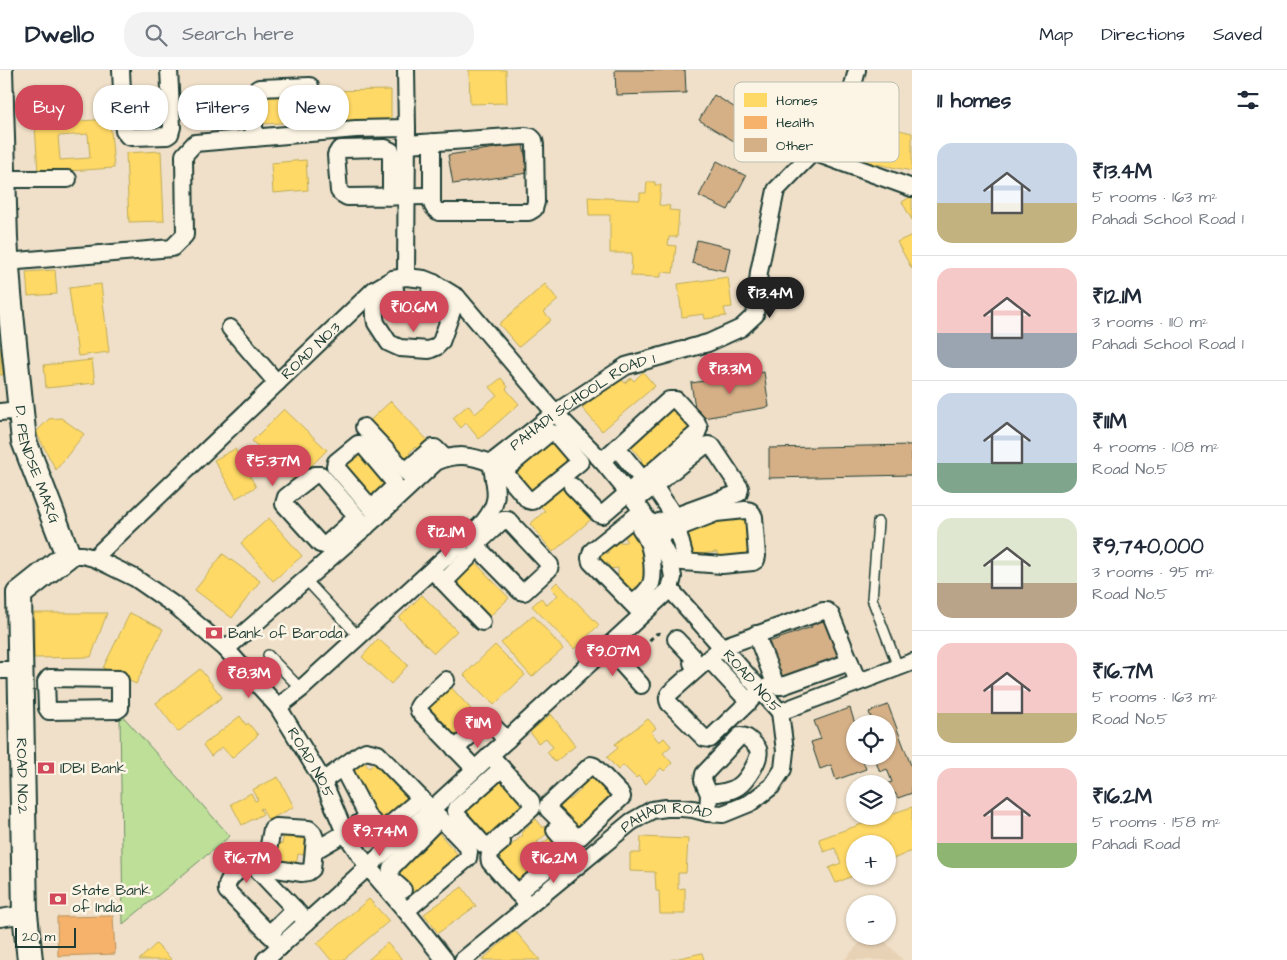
<!DOCTYPE html>
<meta charset="utf-8">
<style>
body{margin:0;font-family:"Architects Daughter",sans-serif;background:#f2f2f3;color:#1f2937;height:100vh;display:flex;flex-direction:column;font-size:19px;white-space:nowrap}
*{box-sizing:border-box;margin:0}
p{font-size:16px;color:#747a83}
.icon{flex:none;width:28px;height:28px;fill:none;stroke:currentColor;stroke-width:2;stroke-linecap:round;stroke-linejoin:round}
.map{position:relative;flex:1;overflow:hidden}
.side{display:flex;flex-direction:column;background:#fff;width:375px}
.side>*{flex:none}
.guide{position:absolute;left:15px;top:15px;width:475px;height:45px;display:flex;gap:10px}
.buttons{position:absolute;left:846px;top:645px;display:grid;gap:10px}
.buttons a{display:grid;place-items:center;width:50px;height:50px;border-radius:50%;background:#fff;box-shadow:0 1px 4px #0004;font-size:25px}
.scale{position:absolute;left:15px;bottom:12px;width:61px;box-sizing:border-box;padding-left:5px;border:2px solid #1f3d34;border-top:0;font-size:14px;line-height:18px;white-space:nowrap;color:#1f3d34;-webkit-text-stroke:4px #fcf5e5;paint-order:stroke}
.price{position:absolute;translate:-50% -42px;padding:0 11px;border-radius:18px;background:#d1495b;color:#fff;font-size:16px;line-height:32px;filter:drop-shadow(0 1px 2px #0008)}
.price::after{content:'';position:absolute;left:50%;top:30px;width:15px;height:11px;margin-left:-8px;background:inherit;clip-path:polygon(0 0,100% 0,50% 100%)}
.price.current{background:#222;color:#fff}
ul{padding:0;list-style:none}
li{display:flex;align-items:center;gap:15px;height:125px;padding:0 25px}
li+li{border-top:1px solid #e0e1e3}
li span{display:grid;place-items:center;flex:none;width:140px;height:100px;border-radius:15px;color:#555}
li>.icon{margin-inline-start:auto}
span .icon{width:60px;height:60px;fill:#fffc;stroke-width:1}
li b{font-size:21px}
h2{display:flex;justify-content:space-between;align-items:center;height:60px;padding:0 25px;font-size:21px}
.pill{padding:0 18px;border-radius:20px;background:#fff;box-shadow:0 1px 4px #0004;font-size:18px;line-height:45px}
.pill.current{background:#d1495b;color:#fff}
header{display:flex;align-items:center;gap:30px;box-sizing:border-box;height:70px;padding:0 25px;background:#fff;border-bottom:1px solid #e0e1e3}
header strong{font-size:24px}
nav{display:flex;gap:28px;margin-inline-start:auto;font-size:18px}
.search{width:350px;height:45px;background:#f2f2f3;display:flex;align-items:center;gap:12px;box-sizing:border-box;padding:0 18px;border-radius:20px;color:#747a83;font-size:19px}
main{display:flex;flex:1;min-height:0}
.map>svg:first-child{display:block}
</style>
<header>
<strong>Dwello</strong>
<div class="search"><svg class="icon" aria-label="search" viewBox="0 0 24 24"><circle cx="10" cy="10" r="6"/><path d="M15 15l6 6"/></svg>Search here</div>
<nav><a>Map</a><a>Directions</a><a>Saved</a></nav>
</header>
<main>
<div class="map">
<svg width="912" height="890" viewBox="0 0 912 890">
<rect width="100%" height="100%" fill="#f0e0c9"/>
<filter id="ink" filterUnits="userSpaceOnUse"><feTurbulence type="fractalNoise" baseFrequency=".02" numOctaves="2"/><feDisplacementMap in="SourceGraphic" scale="10" xChannelSelector="R" yChannelSelector="G"/><feConvolveMatrix kernelMatrix="1 2 1 2 8 2 1 2 1" color-interpolation-filters="sRGB"/></filter>
<g filter="url(#ink)">
<!-- built -->
<path fill="#e8d2b5" d="M866 866H880L903 890H844Z"/>
<!-- green -->
<path fill="#bddf98" stroke="#6e8e66" d="M120 643 230 766 123 854Z"/>
<!-- homes -->
<g fill="#ffd966" stroke="#bcaa57" fill-rule="evenodd">
<path d="M469 0H506L507 33 470 34Z"/>
<path d="M313 19 315 51 262 54 261 22Z"/>
<path d="M391 20V52H319V21Z"/>
<path d="M110 49 114 98 38 103 35 54ZM88 64 90 88 60 90 58 66Z"/>
<path d="M886 57 912 63V101L840 87 843 69 859 72 861 64 884 68Z"/>
<path d="M161 81 164 151 129 152 126 83Z"/>
<path d="M306 90 308 120 273 123 271 93Z"/>
<path d="M647 112H655V115H661L659 135 670 136 669 140 679 141 677 167H669L668 175 676 176 673 203 661 202V207L631 206 632 183H610V145H589L588 127 640 130V123H646Z"/>
<path d="M912 126V150L902 132Z"/>
<path d="M912 165V199L897 172Z"/>
<path d="M55 200 57 224 28 226 26 202Z"/>
<path d="M728 207 732 237 724 238 726 246 705 249 704 244 682 247 678 214Z"/>
<path d="M101 214 109 282 78 286 69 218Z"/>
<path d="M545 214 558 230 544 242 551 250 519 277 499 254Z"/>
<path d="M0 277 3 305H0Z"/>
<path d="M92 290 95 313 46 318 44 295Z"/>
<path d="M643 302 655 316 602 361 582 338 619 307 625 313 631 308 634 311Z"/>
<path d="M501 308 508 317 506 319 519 334 479 369 466 353 461 358 453 348 468 335 475 344 497 325 490 317Z"/>
<path d="M391 331 432 375 422 384 415 377 409 383 414 388 404 397 365 355Z"/>
<path d="M673 334 695 358 645 402 637 394 642 390 628 373Z"/>
<path d="M284 339 327 380 295 412 252 371Z"/>
<path d="M61 348 84 364 56 400 36 362 49 349Z"/>
<path d="M553 366 575 391 532 429 509 404Z"/>
<path d="M360 375 393 414 370 434 337 395Z"/>
<path d="M235 379 256 417 236 428 214 390Z"/>
<path d="M566 414 594 447 553 482 530 454 545 441 540 435Z"/>
<path d="M748 442 753 489 718 493 717 482 691 485 690 474 685 475 683 458 715 454 714 446Z"/>
<path d="M269 448 302 486 273 511 241 473Z"/>
<path d="M626 458H639L640 473H644L648 501H643L644 517H635V520L624 521 618 516V498L609 499 608 493 598 494 597 484 608 483V473L626 472Z"/>
<path d="M223 484 260 511 232 548 195 520Z"/>
<path d="M472 489 509 528 485 551 448 512Z"/>
<path d="M557 512 599 555 574 579 532 536 541 528 547 535 558 525 551 518Z"/>
<path d="M422 525 457 561 434 583 399 548Z"/>
<path d="M34 543H107L91 587 34 588Z"/>
<path d="M130 543 163 559 136 614 103 598Z"/>
<path d="M533 545 563 579 532 607 501 573Z"/>
<path d="M378 569 408 595 391 614 362 587Z"/>
<path d="M495 575 525 605 494 635 464 605Z"/>
<path d="M200 599 222 627 178 662 156 633Z"/>
<path d="M448 614 481 650 454 674 422 638Z"/>
<path d="M551 644 575 676 555 692 547 682 553 677 546 668 538 673 530 662Z"/>
<path d="M240 646 246 655 248 653 258 665 232 688 222 677 211 686 203 675Z"/>
<path d="M648 649 656 658 651 662 659 672 664 668 671 676 663 683 672 693 664 701 661 698 646 714 638 706 636 708 623 695 618 700 607 687 618 678 615 674Z"/>
<path d="M379 689 414 726 382 756 365 730 370 726 350 705 364 692 369 698Z"/>
<path d="M592 699 617 725 575 763 552 739 566 726 570 730 582 719 576 713Z"/>
<path d="M504 704 530 733 486 772 461 743Z"/>
<path d="M278 707 294 737 268 750 262 738 260 739 263 744 242 755 231 734 251 723 255 731 258 730 252 720Z"/>
<path d="M912 737V781L888 791V774H855V805L836 813 829 798 841 793 835 778 824 782 819 769 885 746H888V745Z"/>
<path d="M536 749 543 758 545 756 550 761 537 772 540 776 553 765 564 777 521 815 491 789 499 782 501 784 523 765 521 763Z"/>
<path d="M285 759 300 762 299 768 307 769 305 785 298 784 296 796 268 792 272 772 282 774Z"/>
<path d="M436 760 460 787 416 827 394 804Z"/>
<path d="M641 767 688 769 686 803H678V819L685 818V844H660L659 821H656L655 802 630 801V783H640Z"/>
<path d="M462 817 476 836 438 863 424 844Z"/>
<path d="M369 829 389 851 343 890H331L317 873Z"/>
<path d="M515 861 540 890H482Z"/>
<path d="M387 873 403 890H368Z"/>
<path d="M156 874 172 890H139Z"/>
<path d="M702 883 704 890H670Z"/>
</g>
<!-- health -->
<path fill="#f6b26b" stroke="#b68f5a" d="M113 846 115 884 58 886 57 847Z"/>
<!-- building -->
<g fill="#d5b087" stroke="#1f3d34">
<path d="M615 0H685L686 23 616 25Z"/>
<path d="M714 25 782 66 767 91 699 50Z"/>
<path d="M523 74 528 103 453 114 448 85Z"/>
<path d="M717 91 746 106 728 140 699 126Z"/>
<path d="M697 170 730 178 725 201 692 193Z"/>
<path d="M764 302 769 337 697 349 691 313Z"/>
<path d="M912 375V405L769 408V378Z"/>
<path d="M826 548 841 591 779 613 766 573 812 557 810 554Z"/>
<path d="M888 635 912 698V723L898 728 895 723 888 726V714H886L892 712 887 699 880 702 876 692 885 688 884 686H888V654H865L864 650 871 648 869 642Z"/>
<path d="M850 638 855 654V686H868L862 688 866 699 836 710 831 695 820 699 811 672 821 669 814 651Z"/>
</g>
<g fill="none" stroke-linecap="round" stroke-linejoin="round">
<!-- lane casing -->
<g stroke="#1f3d34" stroke-width="12">
<g id="lane">
<path d="M878 452 872 529 898 597"/>
<path d="M306 510 359 567"/>
<path d="M268 585 301 619"/>
</g>
</g>
<!-- street casing -->
<g stroke="#1f3d34" stroke-width="20">
<g id="street">
<path d="M121 0 124 61 128 66 132 67 167 66 170 64 172 57 169 0"/>
<path d="M406 0 407 58"/>
<path d="M254 68V23L256 20 259 18 310 16"/>
<path d="M407 74 525 66 531 67 534 70 535 75 536 132 534 139 529 142H439C435 140 433 138 432 133V72"/>
<path d="M813 82 912 118"/>
<path d="M0 109H68"/>
<path d="M391 127V81L385 78 341 79 339 80 336 85 339 121 342 124 347 127 432 126"/>
<path d="M6 192 172 178 185 165 184 85 195 73 356 59 407 58 406 207"/>
<path d="M434 213 429 226 430 230 451 242"/>
<path d="M374 220 375 247 376 253 389 273 400 278 429 280 436 277 441 272 457 227"/>
<path d="M375 233 394 227 396 225 393 209"/>
<path d="M230 258 277 313"/>
<path d="M0 342 21 340"/>
<path d="M364 357 415 411"/>
<path d="M617 378 643 410"/>
<path id="s1" d="M491 393 555 343 626 296 708 273 741 258 755 245 759 202 776 120 818 77 849 31 857 0"/>
<path d="M406 401 432 378H435L445 388"/>
<path d="M494 409 549 363H552L556 364 580 392 532 431 528 430 504 402"/>
<path d="M572 416 599 444 602 445 697 363 699 358 697 353 676 330H669L602 391"/>
<path d="M654 416 675 447"/>
<path d="M635 431 704 376 708 375 712 376 740 418 739 423 651 455"/>
<path d="M642 441 592 481 590 488 591 492 642 544"/>
<path d="M378 446 335 396 336 392 358 374H360L363 375 394 412 395 416 394 417 380 430"/>
<path d="M357 447 328 473 324 475 320 474 284 434 286 427 314 405H321L366 457"/>
<path d="M503 450H508L550 495 549 499 524 522 520 521 477 477V474Z"/>
<path d="M677 458 686 492"/>
<path d="M657 466 716 443 745 440C751 440 752 442 754 447L757 486 756 490 753 492 722 495 670 491"/>
<path id="s2" d="M68 485H82L94 488 135 508 177 537 226 579 278 637 323 711 345 763 368 797 406 841 445 890"/>
<path id="s3" d="M94 488 374 220 393 209 406 207 424 209 434 213 457 227 555 343 602 391 635 431 651 455 670 491 673 507 670 519 780 642"/>
<path d="M432 500 482 552"/>
<path d="M444 512 470 486"/>
<path d="M633 534C638 529 646 523 650 516 655 507 652 482 648 472 646 467 643 462 640 458"/>
<path d="M756 564 775 613 778 616H782L850 592"/>
<path d="M676 569 692 586 693 589 692 593"/>
<path d="M607 577 641 615"/>
<path d="M226 579 378 446 436 392C456 383 470 385 491 393"/>
<path d="M709 589 749 632"/>
<path d="M0 600H20"/>
<path d="M49 608 119 609 120 611V638L117 640 49 641 47 638 46 612Z"/>
<path d="M446 610 420 634 418 637 419 641 475 699"/>
<path d="M775 613 760 621 710 669 704 668 669 633C667 629 667 627 670 623L722 577 823 541H827L831 545 858 612"/>
<path d="M278 637 301 619 480 456C501 433 497 422 491 393"/>
<path d="M780 642 912 592"/>
<path d="M455 679 485 652 488 651 507 670"/>
<path d="M490 685 531 731 532 738 493 773 488 775H484L457 745 456 741 457 738 502 698"/>
<path d="M591 695 594 696 621 724 622 727 580 767 577 768 548 739V735Z"/>
<path d="M342 697 368 747 379 758H386L421 728"/>
<path d="M323 711 360 684 366 681 378 684 467 776 469 781 468 788 406 841"/>
<path d="M708 743 709 724 703 710 704 704 740 666C747 666 749 669 753 673 754 674 758 678 758 679 762 688 746 711 739 716 730 722 720 723 709 724"/>
<path d="M276 757 309 759 313 763 315 768 312 799 308 802 302 803 270 798 266 795V791L272 759Z"/>
<path d="M555 760 582 792"/>
<path d="M502 772C495 778 487 782 490 792L529 836"/>
<path d="M314 781 345 763 368 747"/>
<path d="M403 820C396 813 388 809 391 798L440 748"/>
<path d="M517 823 571 779"/>
<path d="M0 848 25 844"/>
<path d="M269 864 295 839"/>
<path d="M281 876 227 821C225 808 238 802 247 794H251L254 796 307 852"/>
<path d="M265 890 432 739 670 519"/>
<path id="s4" d="M463 890 631 752 652 740 666 738H681L693 739 708 743 723 744 750 733 772 716 783 699 785 681 780 642"/>
</g>
</g>
<!-- secondary casing -->
<g stroke="#1f3d34" stroke-width="28">
<g id="secondary">
<path id="s5" d="M0 0 5 169 9 224 24 371 68 485 19 524"/>
<path id="s6" d="M19 524 25 844 30 890"/>
</g>
</g>
<!-- path -->
<path stroke="#1f3d34" stroke-width="3" stroke-dasharray="5 4" stroke-linecap="butt" d="M636 583 656 564 660 563"/>
<!-- lane -->
<use href="#lane" stroke="#fcf5e5" stroke-width="9"/>
<!-- street -->
<use href="#street" stroke="#fcf5e5" stroke-width="16"/>
<!-- secondary -->
<use href="#secondary" stroke="#fcf5e5" stroke-width="24"/>
</g>
</g>
<!-- icons -->
<defs>
<g id="bank-bare" transform="scale(1.35)"><path d="M-6-4H6V4H-6ZM0-2.3a2.3 2.3 0 1 0 0 4.6a2.3 2.3 0 1 0 0-4.6Z" fill="#d1495b" stroke="#fcf5e5" stroke-width="2.5" paint-order="stroke"/></g>
</defs>
<g fill-rule="evenodd">
<use href="#bank-bare" x="214" y="563"/>
<use href="#bank-bare" x="46" y="698"/>
<use href="#bank-bare" x="58" y="829"/>
</g>
<g text-anchor="middle" dominant-baseline="central" stroke-width="5" stroke-linejoin="round" paint-order="stroke">
<!-- street labels -->
<g font-size="15" fill="#1f3d34" stroke="#fcf5e5">
<text stroke="none"><textPath href="#s3" startOffset="300">ROAD NO.3</textPath></text>
<text stroke="none"><textPath href="#s1" startOffset="111">PAHADI SCHOOL ROAD 1</textPath></text>
<text stroke="none"><textPath href="#s5" startOffset="398">D. PENDSE MARG</textPath></text>
<text stroke="none"><textPath href="#s3" startOffset="971">ROAD NO.5</textPath></text>
<text stroke="none"><textPath href="#s2" startOffset="330">ROAD NO.5</textPath></text>
<text stroke="none"><textPath href="#s6" startOffset="182">ROAD NO.2</textPath></text>
<text stroke="none"><textPath href="#s4" startOffset="254">PAHADI ROAD</textPath></text>
</g>
<!-- poi labels -->
<g font-size="15" fill="#1f3d34" stroke="#fcf5e5" text-anchor="start">
<text x="228" y="563">Bank of Baroda</text>
<text x="60" y="698">IDBI Bank</text>
<text x="72" y="820">State Bank<tspan x="72" dy="17">of India</tspan></text>
</g>
</g>
<!-- legend -->
<rect x="734" y="12" width="165" height="80" rx="8" fill="#fcf5e5" stroke="#babeb0" stroke-width="1"/>
<rect x="744" y="23" width="23" height="14" fill="#ffd966"/>
<rect x="744" y="46" width="23" height="13" fill="#f6b26b"/>
<rect x="744" y="68" width="23" height="14" fill="#d5b087"/>
<g font-size="14" fill="#1f3d34">
<text x="776" y="35">Homes</text>
<text x="776" y="57">Health</text>
<text x="776" y="80">Other</text>
</g>
</svg>
<div class="buttons">
<a><svg class="icon" aria-label="locate" viewBox="0 0 24 24"><circle cx="12" cy="12" r="6"/><path d="M12 2v4M12 18v4M2 12h4M18 12h4"/></svg></a>
<a><svg class="icon" aria-label="layers" viewBox="0 0 24 24"><path d="M12 4l9 5-9 5-9-5zM3 14l9 5 9-5"/></svg></a>
<a>+</a>
<a>−</a>
</div>
<div class="scale">20 m</div>
<b class="price current" style="left:770px;top:249px">₹13.4M</b>
<b class="price" style="left:414px;top:263px">₹10.6M</b>
<b class="price" style="left:730px;top:325px">₹13.3M</b>
<b class="price" style="left:273px;top:417px">₹5.37M</b>
<b class="price" style="left:446px;top:488px">₹12.1M</b>
<b class="price" style="left:613px;top:607px">₹9.07M</b>
<b class="price" style="left:249px;top:629px">₹8.3M</b>
<b class="price" style="left:478px;top:679px">₹11M</b>
<b class="price" style="left:380px;top:787px">₹9.74M</b>
<b class="price" style="left:247px;top:814px">₹16.7M</b>
<b class="price" style="left:554px;top:814px">₹16.2M</b>
<div class="guide">
<a class="pill current">Buy</a>
<a class="pill">Rent</a>
<a class="pill">Filters</a>
<a class="pill">New</a>
</div>
</div>
<section class="side">
<h2>11 homes<svg class="icon" aria-label="filters" viewBox="0 0 24 24"><path d="M4 7h16M4 17h16"/><circle cx="9" cy="7" r="2"/><circle cx="15" cy="17" r="2"/></svg></h2>
<ul>
<li><span style="background:linear-gradient(#c9d6e8 60%,#c2b280 0)"><svg class="icon" aria-label="home" viewBox="0 0 24 24"><path d="M3 11l9-7 9 7M6 9v11h12V9"/></svg></span><div><b>₹13.4M</b><p>5 rooms · 163 m²</p><p>Pahadi School Road 1</p></div></li>
<li><span style="background:linear-gradient(#f6c9c9 65%,#9aa5b1 0)"><svg class="icon" aria-label="home" viewBox="0 0 24 24"><path d="M3 11l9-7 9 7M6 9v11h12V9"/></svg></span><div><b>₹12.1M</b><p>3 rooms · 110 m²</p><p>Pahadi School Road 1</p></div></li>
<li><span style="background:linear-gradient(#c9d6e8 70%,#7fa58c 0)"><svg class="icon" aria-label="home" viewBox="0 0 24 24"><path d="M3 11l9-7 9 7M6 9v11h12V9"/></svg></span><div><b>₹11M</b><p>4 rooms · 108 m²</p><p>Road No.5</p></div></li>
<li><span style="background:linear-gradient(#dfe7d0 65%,#b9a48a 0)"><svg class="icon" aria-label="home" viewBox="0 0 24 24"><path d="M3 11l9-7 9 7M6 9v11h12V9"/></svg></span><div><b>₹9,740,000</b><p>3 rooms · 95 m²</p><p>Road No.5</p></div></li>
<li><span style="background:linear-gradient(#f6c9c9 70%,#c2b280 0)"><svg class="icon" aria-label="home" viewBox="0 0 24 24"><path d="M3 11l9-7 9 7M6 9v11h12V9"/></svg></span><div><b>₹16.7M</b><p>5 rooms · 163 m²</p><p>Road No.5</p></div></li>
<li><span style="background:linear-gradient(#f6c9c9 75%,#8fb573 0)"><svg class="icon" aria-label="home" viewBox="0 0 24 24"><path d="M3 11l9-7 9 7M6 9v11h12V9"/></svg></span><div><b>₹16.2M</b><p>5 rooms · 158 m²</p><p>Pahadi Road</p></div></li>
</ul>
</section>
</main>
